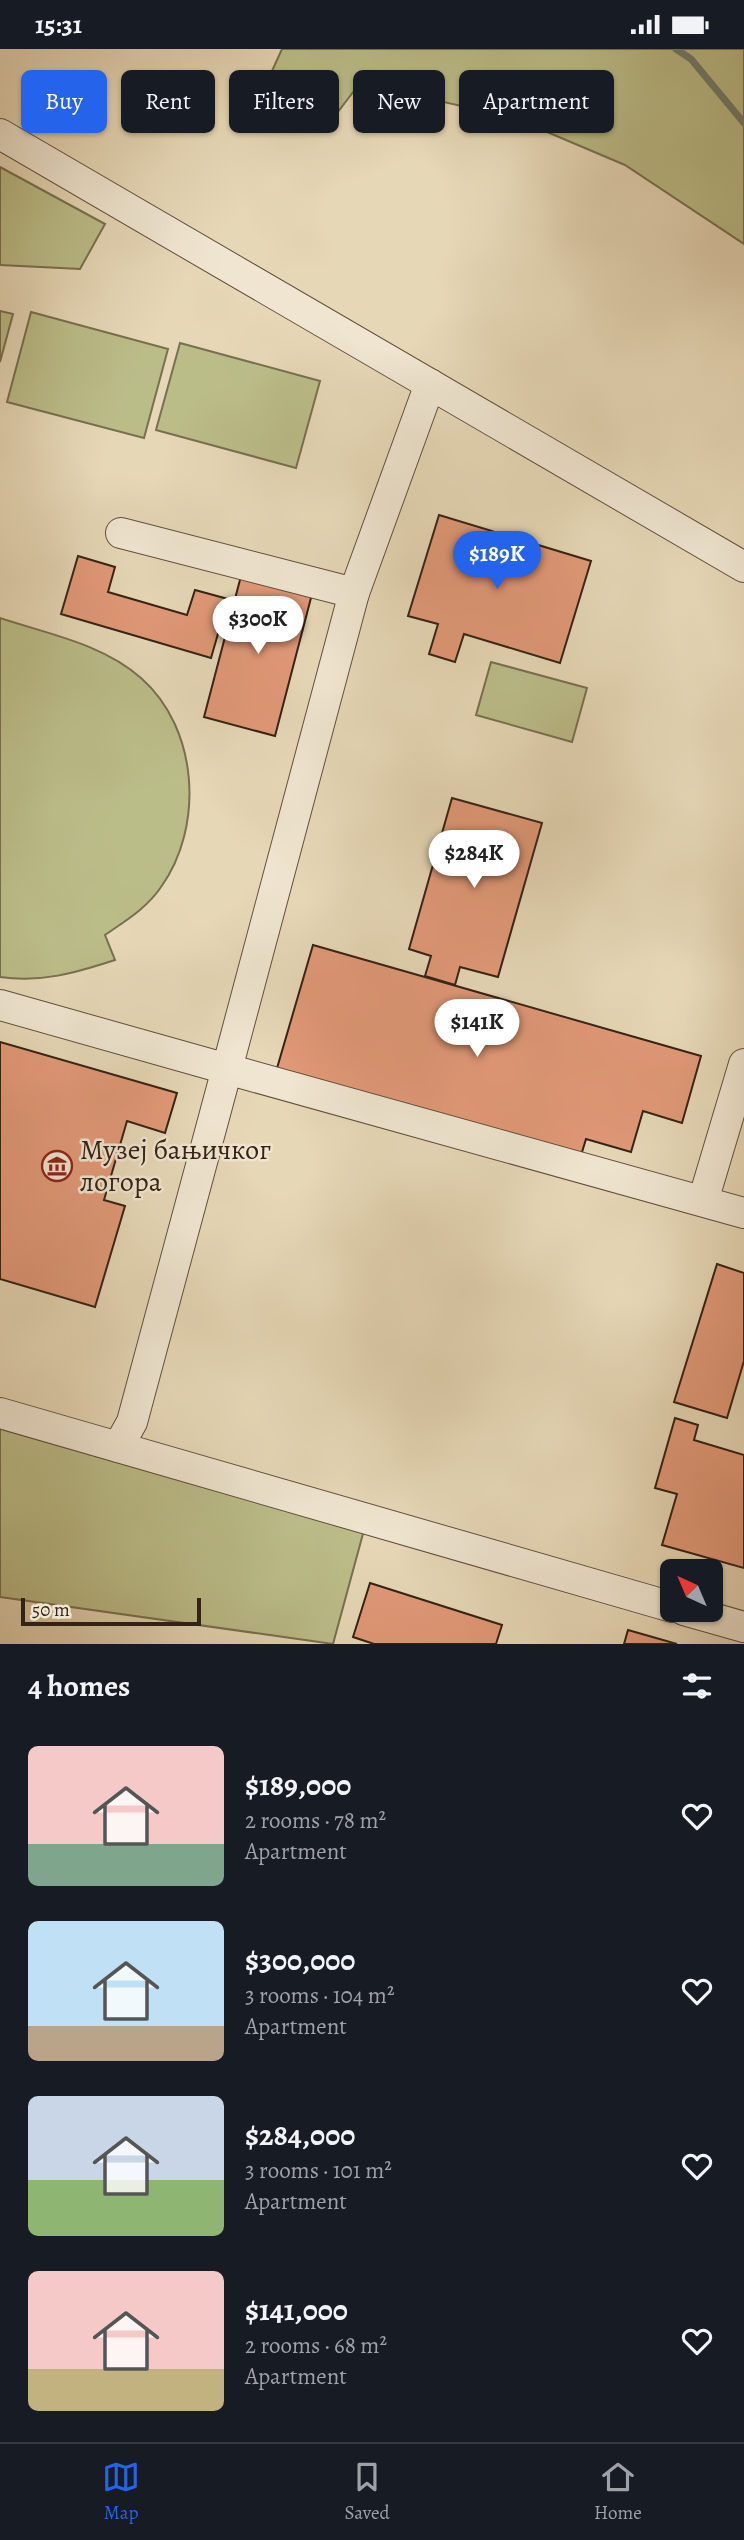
<!DOCTYPE html>
<meta charset="utf-8">
<style>
body{margin:0;font-family:Alegreya,serif;background:#242831;color:#f1f3f6;height:100vh;display:flex;flex-direction:column;font-size:26px;white-space:nowrap}
*{box-sizing:border-box;margin:0}
p{font-size:23px;color:#9ea1a6}
.icon{flex:none;width:38px;height:38px;fill:none;stroke:currentColor;stroke-width:2;stroke-linecap:round;stroke-linejoin:round}
.map{position:relative;height:1595px;overflow:hidden}
.side{display:flex;flex-direction:column;background:#171b24;flex:1}
.side>*{flex:none}
.guide{position:absolute;left:21px;top:21px;width:704px;height:63px;display:flex;gap:14px}
.needle{width:46px;rotate:316deg}
.buttons{position:absolute;left:660px;top:1510px;display:grid;gap:14px}
.buttons a{display:grid;place-items:center;width:63px;height:63px;border-radius:10px;background:#171b24;box-shadow:0 2px 5px #0004;font-size:35px}
.scale{position:absolute;left:21px;bottom:18px;width:180px;box-sizing:border-box;padding-left:7px;border:4px solid #352216;border-top:0;font-size:19px;line-height:24px;white-space:nowrap;color:#352216;-webkit-text-stroke:5px #efe5d0;paint-order:stroke}
.price{position:absolute;translate:-50% -60px;padding:0 16px;border-radius:24px;background:#fff;color:#222;font-size:23px;line-height:46px;filter:drop-shadow(0 2px 4px #0008)}
.price::after{content:'';position:absolute;left:50%;top:42px;width:21px;height:16px;margin-left:-10px;background:inherit;clip-path:polygon(0 0,100% 0,50% 100%)}
.price.on{background:#2563eb;color:#fff}
ul{padding:0;list-style:none}
li{display:flex;align-items:center;gap:21px;height:175px;padding:0 28px}
li span{display:grid;place-items:center;flex:none;width:196px;height:140px;border-radius:10px;color:#555}
li>.icon{margin-inline-start:auto}
span .icon{width:84px;height:84px;fill:#fffc;stroke-width:1}
li b{font-size:30px}
h2{display:flex;justify-content:space-between;align-items:center;height:84px;padding:0 28px;font-size:30px}
.pill{padding:0 24px;border-radius:10px;background:#171b24;box-shadow:0 2px 5px #0004;font-size:24px;line-height:63px}
.pill.on{background:#2563eb;color:#fff}
.status{display:flex;justify-content:space-between;align-items:center;height:49px;padding:0 35px;background:#171b24;direction:ltr}
.status svg{height:19px;fill:currentColor}
.tab-bar{display:flex;justify-content:space-around;align-items:center;height:98px;border-top:2px solid #363941;background:#171b24;font-size:19px;color:#9ea1a6}
.tab-bar a{display:grid;justify-items:center;gap:4px}
.tab-bar .on{color:#2563eb}
.map>svg:first-child{display:block}
</style>
<div class="status"><b>15:31</b><svg viewBox="0 0 49 12"><path d="M0 12V9h3v3zM5 12V6h3v6zM10 12V3h3v9zM15 12V0h3v12zM26 1h20v11H26zM47 4h2v5h-2z"/></svg></div>
<div class="map">
<svg width="744" height="1595" viewBox="0 0 744 1595">
<rect width="100%" height="100%" fill="#e6d7b6"/>
<filter id="stains"><feTurbulence type="fractalNoise" baseFrequency=".00286" numOctaves="4"/><feColorMatrix values="0 0 0 0 .2 0 0 0 0 .09 0 0 0 0 .02 0 0 0 .5 -.17"/></filter>
<radialGradient id="worn" r=".72"><stop offset=".6" stop-color="#630" stop-opacity="0"/><stop offset="1" stop-color="#630" stop-opacity=".3"/></radialGradient>
<!-- green -->
<g fill="#bbbd89" stroke="#787050" stroke-width="2">
<path d="M282 0H744V195L625 116 514 69 360 34 331 72 283 67 266 35Z"/>
<path d="M0 118 105 175 80 220 0 216Z"/>
<path d="M0 262 13 265 0 313Z"/>
<path d="M31 263 168 300 144 389 7 353Z"/>
<path d="M180 294 320 332 296 419 156 381Z"/>
<path d="M0 569C48 585 103 595 141 629 199 680 204 778 161 838 147 859 125 872 105 886L115 911C75 924 41 934 0 928Z"/>
<path d="M491 613 587 639 572 693 476 666Z"/>
<path d="M0 1363 367 1470 333 1595 0 1548Z"/>
</g>
<g fill="none" stroke-linecap="round" stroke-linejoin="round">
<!-- stream -->
<path stroke="#707d6e" stroke-width="7" d="M676 0 691 10 744 74"/>
</g>
<!-- building -->
<g fill="#e19978" stroke="#352216" stroke-width="2">
<path d="M439 466 591 512 560 614 464 585 455 613 429 605 438 575 408 567Z"/>
<path d="M78 507 115 518 108 543 187 566 195 541 228 550 211 609 61 565Z"/>
<path d="M241 527 312 545 275 687 204 668Z"/>
<path d="M452 749 542 774 498 928 460 918 455 936 425 927 431 907 409 900Z"/>
<path d="M313 896 701 1007 682 1074 643 1062 631 1103 586 1090 579 1113 275 1026Z"/>
<path d="M0 993 177 1044 165 1084 127 1072 104 1151 125 1157 95 1258 0 1230Z"/>
<path d="M717 1215 744 1224V1312L727 1369 674 1353Z"/>
<path d="M675 1369 698 1376 694 1391 744 1406V1519L662 1496 677 1445 655 1439Z"/>
<path d="M370 1534 502 1576 496 1595H374L353 1588Z"/>
<path d="M628 1581 677 1595H624Z"/>
</g>
<g fill="none" stroke-linecap="round" stroke-linejoin="round">
<!-- minor casing -->
<g stroke="#614f3e" stroke-width="32">
<g id="minor">
<path d="M0 85 744 518"/>
<path d="M121 484 354 544 430 335"/>
<path d="M0 956 227 1020 354 544"/>
<path d="M703 1152 744 1015"/>
<path d="M0 1364 672 1558"/>
<path d="M118 1398 132 1373 227 1020 744 1164"/>
<path d="M684 1561 744 1578"/>
</g>
</g>
<!-- minor -->
<use href="#minor" stroke="#efe5d0" stroke-width="30"/>
</g>
<!-- icons -->
<defs>
<g id="museum-ring" transform="scale(1.575)"><circle r="9.5" fill="#efe5d0" stroke="#8f2418" stroke-width="1.5"/><path d="M0-6L6-3V-2H-6V-3ZM-5-1h2V3h-2ZM-1-1h2V3h-2ZM3-1h2V3H3ZM-6 4H6V6H-6Z" fill="#8f2418"/></g>
</defs>
<g fill-rule="evenodd">
<use href="#museum-ring" x="57" y="1117"/>
</g>
<g text-anchor="middle" dominant-baseline="central" stroke-width="5" stroke-linejoin="round" paint-order="stroke">
<!-- poi labels -->
<g font-size="28" fill="#352216" stroke="#efe5d0" text-anchor="start">
<text x="80" y="1101">Музеј бањичког<tspan x="80" dy="32">логора</tspan></text>
</g>
</g>
<rect width="100%" height="100%" filter="url(#stains)"/>
<rect width="100%" height="100%" fill="url(#worn)"/>
</svg>
<div class="buttons">
<a><svg class="needle" viewBox="-14 -14 28 28"><path d="M0-13l5 13h-10z" fill="#e53935"/><path d="M0 13l5-13h-10z" fill="#9ea1a6"/></svg></a>
</div>
<div class="scale">50 m</div>
<b class="price on" style="left:497px;top:542px">$189K</b>
<b class="price" style="left:258px;top:607px">$300K</b>
<b class="price" style="left:474px;top:841px">$284K</b>
<b class="price" style="left:477px;top:1010px">$141K</b>
<div class="guide">
<a class="pill on">Buy</a>
<a class="pill">Rent</a>
<a class="pill">Filters</a>
<a class="pill">New</a>
<a class="pill">Apartment</a>
</div>
</div>
<section class="side">
<h2>4 homes<svg class="icon" aria-label="filters" viewBox="0 0 24 24"><path d="M4 7h16M4 17h16"/><circle cx="9" cy="7" r="2"/><circle cx="15" cy="17" r="2"/></svg></h2>
<ul>
<li><span style="background:linear-gradient(#f6c9c9 70%,#7fa58c 0)"><svg class="icon" aria-label="home" viewBox="0 0 24 24"><path d="M3 11l9-7 9 7M6 9v11h12V9"/></svg></span><div><b>$189,000</b><p>2 rooms · 78 m²</p><p>Apartment</p></div><svg class="icon" aria-label="heart" viewBox="0 0 24 24"><path d="M12 20l-8-8c-3-5 5-10 8-4 3-6 11-1 8 4z"/></svg></li>
<li><span style="background:linear-gradient(#bfe0f5 75%,#b9a48a 0)"><svg class="icon" aria-label="home" viewBox="0 0 24 24"><path d="M3 11l9-7 9 7M6 9v11h12V9"/></svg></span><div><b>$300,000</b><p>3 rooms · 104 m²</p><p>Apartment</p></div><svg class="icon" aria-label="heart" viewBox="0 0 24 24"><path d="M12 20l-8-8c-3-5 5-10 8-4 3-6 11-1 8 4z"/></svg></li>
<li><span style="background:linear-gradient(#c9d6e8 60%,#8fb573 0)"><svg class="icon" aria-label="home" viewBox="0 0 24 24"><path d="M3 11l9-7 9 7M6 9v11h12V9"/></svg></span><div><b>$284,000</b><p>3 rooms · 101 m²</p><p>Apartment</p></div><svg class="icon" aria-label="heart" viewBox="0 0 24 24"><path d="M12 20l-8-8c-3-5 5-10 8-4 3-6 11-1 8 4z"/></svg></li>
<li><span style="background:linear-gradient(#f6c9c9 70%,#c2b280 0)"><svg class="icon" aria-label="home" viewBox="0 0 24 24"><path d="M3 11l9-7 9 7M6 9v11h12V9"/></svg></span><div><b>$141,000</b><p>2 rooms · 68 m²</p><p>Apartment</p></div><svg class="icon" aria-label="heart" viewBox="0 0 24 24"><path d="M12 20l-8-8c-3-5 5-10 8-4 3-6 11-1 8 4z"/></svg></li>
</ul>
</section>
<nav class="tab-bar">
<a class="on"><svg class="icon" aria-label="map" viewBox="0 0 24 24"><path d="M3 6l6-2 6 2 6-2v14l-6 2-6-2-6 2zM9 4v14M15 6v14"/></svg>Map</a>
<a><svg class="icon" aria-label="saved" viewBox="0 0 24 24"><path d="M7 4h10v16l-5-4-5 4z"/></svg>Saved</a>
<a><svg class="icon" aria-label="home" viewBox="0 0 24 24"><path d="M3 11l9-7 9 7M6 9v11h12V9"/></svg>Home</a>
</nav>
